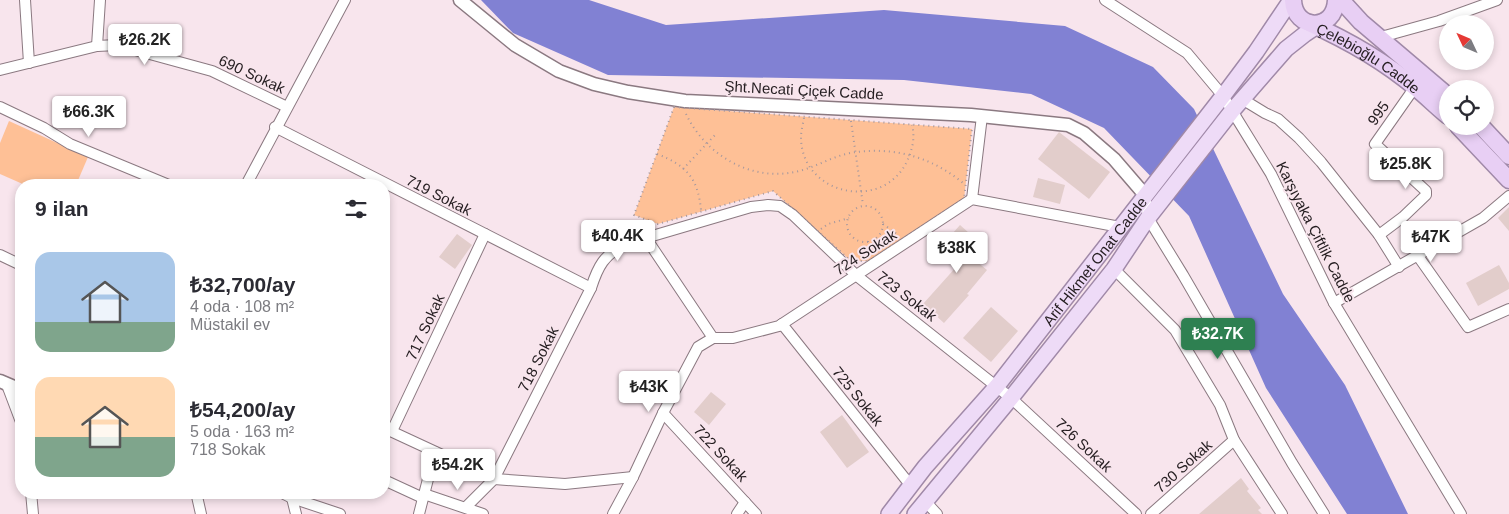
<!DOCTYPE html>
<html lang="tr">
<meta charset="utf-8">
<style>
body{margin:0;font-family:Helvetica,sans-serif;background:#f2f2f3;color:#2b2b33;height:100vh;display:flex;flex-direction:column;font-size:19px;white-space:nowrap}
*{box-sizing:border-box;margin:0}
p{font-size:16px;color:#7c7c81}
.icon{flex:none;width:28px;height:28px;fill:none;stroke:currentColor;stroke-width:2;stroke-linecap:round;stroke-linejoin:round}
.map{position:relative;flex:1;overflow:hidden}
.sheet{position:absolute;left:15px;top:179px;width:375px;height:320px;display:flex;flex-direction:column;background:#fff;border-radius:20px;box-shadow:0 2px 8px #0003}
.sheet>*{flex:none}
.needle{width:32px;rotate:314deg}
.tools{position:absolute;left:1439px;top:15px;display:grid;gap:10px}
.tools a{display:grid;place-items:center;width:55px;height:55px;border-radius:50%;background:#fff;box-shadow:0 2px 8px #0003;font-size:25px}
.price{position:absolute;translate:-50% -42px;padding:0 11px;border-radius:5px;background:#fff;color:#222;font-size:16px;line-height:32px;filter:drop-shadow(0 1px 2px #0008)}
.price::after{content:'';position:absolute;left:50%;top:30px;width:15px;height:11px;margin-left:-8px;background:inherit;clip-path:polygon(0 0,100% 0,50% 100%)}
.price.active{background:#2e8051;color:#fff}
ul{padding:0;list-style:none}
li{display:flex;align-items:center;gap:15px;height:125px;padding:0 20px}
li span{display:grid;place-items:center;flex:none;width:140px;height:100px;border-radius:15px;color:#555}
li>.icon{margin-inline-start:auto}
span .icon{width:60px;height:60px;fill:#fffc;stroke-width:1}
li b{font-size:21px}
h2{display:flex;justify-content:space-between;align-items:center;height:60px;padding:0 20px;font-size:21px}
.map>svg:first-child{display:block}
</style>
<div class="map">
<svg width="1509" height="514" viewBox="0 0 1509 514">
<rect width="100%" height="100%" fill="#f8e5ed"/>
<!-- green -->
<g fill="#fec096">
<path d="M674 107 972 129 964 199 869 261H851L773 191 658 224 634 215Z"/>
<path d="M9 121 88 157 76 185H25L0 174V143Z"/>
</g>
<!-- water -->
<path fill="#8181d3" d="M481 0H589L666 25 884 10 1065 26 1153 67 1194 109 1283 294 1345 385 1408 514H1347L1266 388 1189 216 1104 128 1031 94 904 80 608 75 513 33Z"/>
<!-- building -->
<g fill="#e2cdcb">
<path d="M1059 132 1110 172 1089 199 1038 159Z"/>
<path d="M1038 178 1065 185 1060 204 1033 197Z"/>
<path d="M1509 207V231L1498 218Z"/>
<path d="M960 225 987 249 976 261 987 270 967 294 969 295 944 323 923 304 957 266 938 250Z"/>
<path d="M457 234 472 245 455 269 439 257Z"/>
<path d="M1499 265 1509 283V289L1478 306 1466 283Z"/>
<path d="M991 307 1018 331 991 362 963 338Z"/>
<path d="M711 392 726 404 709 425 694 412Z"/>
<path d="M842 415 869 452 847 468 820 432Z"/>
<path d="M1241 478 1249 489 1247 491 1261 508 1258 510 1262 514H1199Z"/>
</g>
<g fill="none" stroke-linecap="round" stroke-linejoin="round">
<!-- minor casing -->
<g stroke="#8b7981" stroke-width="12">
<g id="minor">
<path d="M25 0 29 63"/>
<path d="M1105 0 1187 53 1223 96 1271 174 1334 303 1461 514"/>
<path d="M1381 37 1439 21 1497 0"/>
<path d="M97 46 100 0"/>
<path d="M0 70 97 46 117 45 212 71 287 107"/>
<path d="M1242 99 1265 113 1278 119 1299 138 1321 162 1379 235 1399 267"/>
<path d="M0 107 44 128 70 144 169 185"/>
<path d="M275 127 591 288"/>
<path d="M246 185 345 0"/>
<path d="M1145 195 1148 218 1183 275 1292 463 1324 514"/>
<path d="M972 199 982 116"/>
<path d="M1379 235 1403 217 1426 195V191L1375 144 1415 87"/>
<path d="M646 238 713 338"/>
<path d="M0 255 21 265"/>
<path d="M1418 256 1468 327 1509 309"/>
<path d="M1114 269 1175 330 1220 405 1234 440 1282 514"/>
<path d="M1334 303 1483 218 1509 196"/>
<path d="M782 324 911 486"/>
<path d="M713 338H733L779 326 972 199 1120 227"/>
<path d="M7 385 21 422"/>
<path d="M663 413 756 514"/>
<path d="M384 428 494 479 565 484 633 477"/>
<path d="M392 431 485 234"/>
<path d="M384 480 423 498"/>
<path d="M31 492 33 514"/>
<path d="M196 492 201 514"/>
<path d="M280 492 292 498 340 514"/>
<path d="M293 493 292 498 296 514"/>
<path d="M424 494 483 514"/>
<path d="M925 501 937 514"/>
<path d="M466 507 494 479 591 288C598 266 604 255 625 244L751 207 768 205 780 206 793 215 857 276 1011 398 1136 514"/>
<path d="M419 514 435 452"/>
<path d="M613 514 633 477 663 413 698 347 713 338"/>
<path d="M737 514 745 502"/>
<path d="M1151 514 1234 440"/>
</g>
</g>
<!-- tertiary casing -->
<g stroke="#8b7981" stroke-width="15">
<g id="tertiary">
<path d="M460 0 515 45 559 71 594 84 628 92 685 101 971 115 1068 125 1084 133 1114 159 1145 195"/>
<path d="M0 381 21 390"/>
</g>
</g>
<!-- primary casing -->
<g stroke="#a089a8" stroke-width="18">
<g id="primary">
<path id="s1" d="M889 514 925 467 997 386 1223 96 1256 52 1291 0"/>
<path d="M915 514 1011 398 1114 269 1148 218 1232 111 1286 49 1305 34 1323 22"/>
</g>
</g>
<!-- trunk casing -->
<g stroke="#a089a8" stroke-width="19">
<g id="trunk">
<path d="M1293 0C1294 31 1335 32 1336 0"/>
<path d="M1341 0 1361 22 1448 96"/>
<path id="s2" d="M1309 23C1347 40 1384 61 1416 88 1427 97 1437 107 1448 116"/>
<path d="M1458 126 1509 180"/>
<path d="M1481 126 1509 156"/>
</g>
</g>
<!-- path -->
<g stroke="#a5979d" stroke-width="2" stroke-dasharray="1 4" stroke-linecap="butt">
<path d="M674 107 972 129 964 199 869 261H851L773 191 658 224 634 215Z"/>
<path d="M686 114C706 156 753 183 799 171 819 166 836 154 857 152 896 147 933 158 963 183"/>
<path d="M804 118C803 124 801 131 801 137 801 196 885 213 908 159 913 148 915 136 912 125"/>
<path d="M851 121 863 205"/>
<path d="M657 154C686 165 698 178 701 210"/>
<path d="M683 169 715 135"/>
<circle cx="865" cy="224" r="18"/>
<path d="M883 224 897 234"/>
<path d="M821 229 828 224 849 218"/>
<path d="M868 241 869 254"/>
</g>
<!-- minor -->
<use href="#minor" stroke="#fff" stroke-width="10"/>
<!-- tertiary -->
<use href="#tertiary" stroke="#fff" stroke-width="12"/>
<!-- primary -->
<use href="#primary" stroke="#eedbf7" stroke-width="15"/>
<!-- trunk -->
<use href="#trunk" stroke="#e8cff4" stroke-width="16"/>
</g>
<g text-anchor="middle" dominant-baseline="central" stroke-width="4" stroke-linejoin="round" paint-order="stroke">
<!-- street labels -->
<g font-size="15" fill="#241d20" stroke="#f8e5ed">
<text stroke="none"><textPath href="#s2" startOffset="69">Çelebioğlu Cadde</textPath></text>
<text transform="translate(252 74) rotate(25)">690 Sokak</text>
<text transform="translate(804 90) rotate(3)">Şht.Necati Çiçek Cadde</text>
<text transform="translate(1378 113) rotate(-55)">995</text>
<text transform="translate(439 195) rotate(27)">719 Sokak</text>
<text transform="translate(1316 232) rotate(63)">Karşıyaka Çiftlik Cadde</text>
<text transform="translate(865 252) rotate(-33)">724 Sokak</text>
<text stroke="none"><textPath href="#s1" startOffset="326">Arif Hikmet Onat Cadde</textPath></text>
<text transform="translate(907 296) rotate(38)">723 Sokak</text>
<text transform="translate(425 327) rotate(-65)">717 Sokak</text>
<text transform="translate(538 359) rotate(-63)">718 Sokak</text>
<text transform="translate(858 396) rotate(51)">725 Sokak</text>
<text transform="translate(1084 445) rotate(43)">726 Sokak</text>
<text transform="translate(721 453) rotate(47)">722 Sokak</text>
<text transform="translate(1183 466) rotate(-42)">730 Sokak</text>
</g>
</g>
</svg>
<div class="tools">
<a><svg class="needle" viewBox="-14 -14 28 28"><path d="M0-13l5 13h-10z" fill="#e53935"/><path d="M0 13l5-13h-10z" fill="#7c7c81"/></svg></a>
<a><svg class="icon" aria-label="locate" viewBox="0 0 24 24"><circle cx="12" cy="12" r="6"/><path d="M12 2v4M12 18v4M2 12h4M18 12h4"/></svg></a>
</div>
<b class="price" style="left:145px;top:66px">₺26.2K</b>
<b class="price" style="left:89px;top:138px">₺66.3K</b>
<b class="price" style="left:1406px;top:190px">₺25.8K</b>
<b class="price" style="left:618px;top:262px">₺40.4K</b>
<b class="price" style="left:1431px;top:263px">₺47K</b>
<b class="price" style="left:957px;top:274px">₺38K</b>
<b class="price active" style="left:1218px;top:360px">₺32.7K</b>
<b class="price" style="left:649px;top:413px">₺43K</b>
<b class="price" style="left:458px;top:491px">₺54.2K</b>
<section class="sheet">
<h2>9 ilan<svg class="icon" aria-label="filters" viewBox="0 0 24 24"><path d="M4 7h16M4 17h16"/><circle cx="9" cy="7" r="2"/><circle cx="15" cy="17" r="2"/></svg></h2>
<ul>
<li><span style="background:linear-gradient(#a9c7e8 70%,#7fa58c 0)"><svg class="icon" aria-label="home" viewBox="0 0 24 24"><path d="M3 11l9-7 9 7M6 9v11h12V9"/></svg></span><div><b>₺32,700/ay</b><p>4 oda · 108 m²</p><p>Müstakil ev</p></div></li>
<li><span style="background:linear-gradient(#ffd9b3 60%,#7fa58c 0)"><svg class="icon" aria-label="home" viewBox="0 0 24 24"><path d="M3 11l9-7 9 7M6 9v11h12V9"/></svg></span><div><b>₺54,200/ay</b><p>5 oda · 163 m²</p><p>718 Sokak</p></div></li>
</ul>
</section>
</div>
